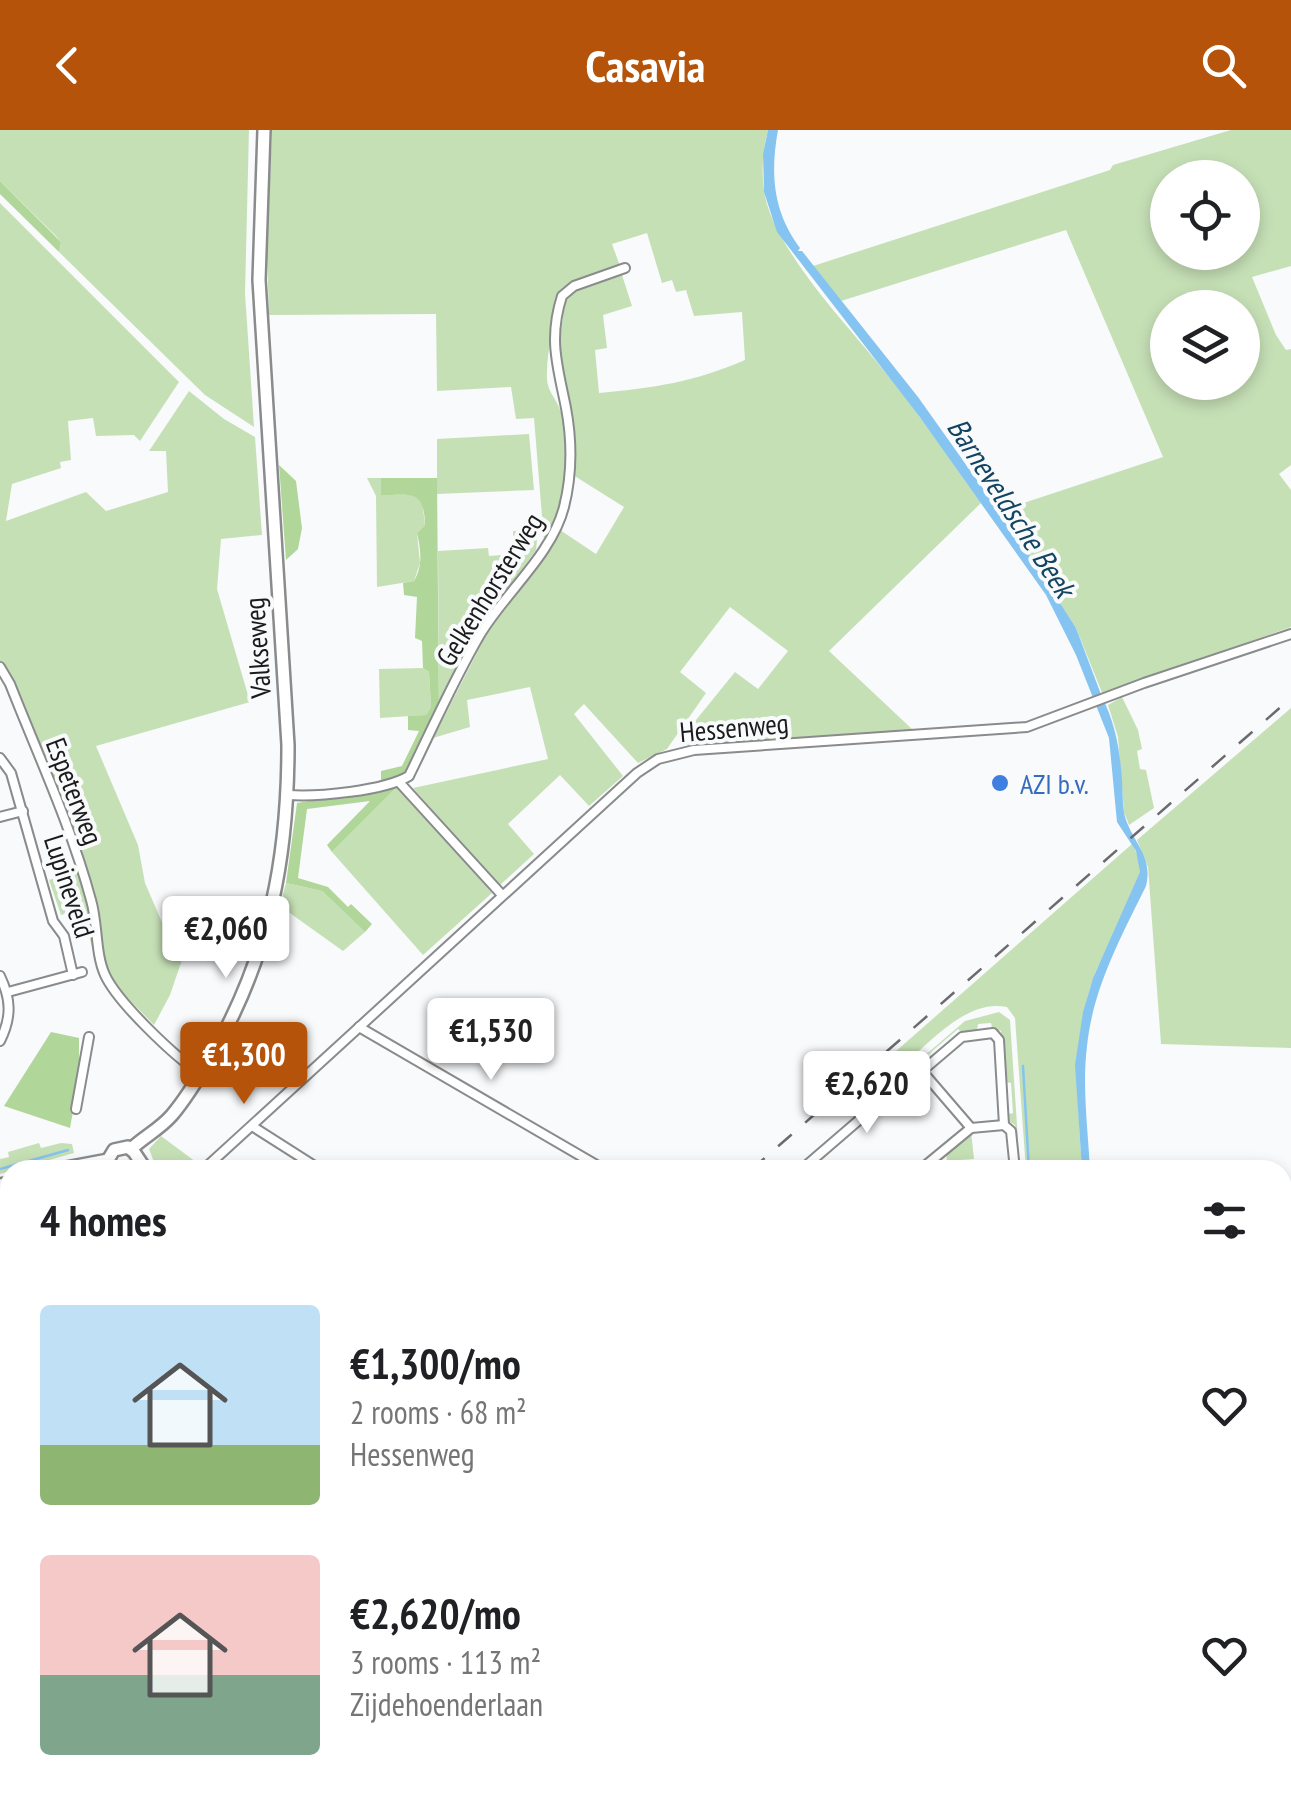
<!DOCTYPE html>
<meta charset="utf-8">
<style>
body{margin:0;font-family:"PT Sans Narrow",sans-serif;background:#f2f2f2;color:#202124;height:100vh;display:flex;flex-direction:column;font-size:38px;white-space:nowrap}
*{box-sizing:border-box;margin:0}
p{font-size:32px;color:#757577}
.icon{flex:none;width:55px;height:55px;fill:none;stroke:currentColor;stroke-width:2;stroke-linecap:round;stroke-linejoin:round}
.map{position:relative;flex:1;overflow:hidden}
.sheet{position:absolute;left:0px;top:1030px;width:1292px;height:642px;display:flex;flex-direction:column;background:#fff;border-radius:30px 30px 0 0;box-shadow:0 5px 15px #0003}
.sheet>*{flex:none}
.tools{position:absolute;left:1150px;top:30px;display:grid;gap:20px}
.tools a{display:grid;place-items:center;width:110px;height:110px;border-radius:50%;background:#fff;box-shadow:0 5px 15px #0003;font-size:50px}
.price{position:absolute;translate:-50% -85px;padding:0 22px;border-radius:10px;background:#fff;color:#222;font-size:32px;line-height:65px;filter:drop-shadow(0 2px 5px #0008)}
.price::after{content:'';position:absolute;left:50%;top:60px;width:30px;height:22px;margin-left:-15px;background:inherit;clip-path:polygon(0 0,100% 0,50% 100%)}
.price.on{background:#b45309;color:#fff}
ul{padding:0;list-style:none}
li{display:flex;align-items:center;gap:30px;height:250px;padding:0 40px}
li span{display:grid;place-items:center;flex:none;width:280px;height:200px;border-radius:10px;color:#555}
li>.icon{margin-inline-start:auto}
span .icon{width:120px;height:120px;fill:#fffc;stroke-width:1}
li b{font-size:42px}
h2{display:flex;justify-content:space-between;align-items:center;height:120px;padding:0 40px;font-size:42px}
header{display:flex;justify-content:space-between;align-items:center;height:130px;padding:0 40px;background:#b45309;color:#fff;font-size:45px;font-weight:600}
.map>svg:first-child{display:block}
</style>
<header><svg class="icon" aria-label="back" viewBox="0 0 24 24"><path d="M15 5l-7 7 7 7"/></svg>Casavia<svg class="icon" aria-label="search" viewBox="0 0 24 24"><circle cx="10" cy="10" r="6"/><path d="M15 15l6 6"/></svg></header>
<div class="map">
<svg width="1291" height="1671" viewBox="0 0 1291 1671">
<rect width="100%" height="100%" fill="#f9fafc"/>
<!-- built -->
<g fill="#ebeef8">
<path d="M0 1196 10 1202V1231L0 1257Z"/>
<path d="M0 1503 10 1505V1662L26 1663 17 1671H0Z"/>
</g>
<!-- green -->
<g fill="#c6e0b6" fill-rule="evenodd">
<path d="M0 0H249L245 163 254 297 205 265 59 122 61 114 56 106 0 51Z"/>
<path d="M272 0H768C761 27 760 57 770 83 792 139 851 199 890 248 922 288 951 331 981 373L829 521 913 600 683 615V606L735 542 758 559 788 521 730 477 680 542 706 563 667 619 638 633 584 574 574 584 623 646 589 676 560 645 508 694 534 724 500 755 497 754 413 658 548 629 530 557 467 570 470 597 433 608 495 488 560 400 596 424 624 377 573 345 572 300 556 232 566 168 573 160 621 142 632 176 603 185 607 218 595 220 599 263C654 258 694 252 745 230L742 182 694 186 686 160 676 162 672 150 662 153 647 103 612 114 620 136 563 158C556 186 546 219 547 249 547 259 555 268 559 277 573 310 567 384 544 411L534 288 516 289 511 257 437 261 436 184 269 185 267 123Z"/>
<path d="M1231 0H1291V136L1252 147 1276 205 1286 220 1291 219V335L1279 344 1291 360V497L1103 565 1076 498 999 381 1163 327 1066 100 841 171 813 136 1110 40 1113 35ZM1168 48H1242V122H1168ZM1168 178H1242V252H1168Z"/>
<path d="M0 73 179 252 140 311 134 305 96 306 93 288 68 291 71 330 60 332 61 338 12 354 6 391 86 362 106 381 168 362 166 321H149L189 261 224 289 255 307 262 405 221 409 217 459 250 572 96 616 138 715 145 753 177 827 182 830 170 865 154 895 111 851 106 838C93 735 45 627 0 534Z"/>
<path d="M529 304 534 360 437 364V309Z"/>
<path d="M367 348H381V365H411L422 370 425 395 417 403 420 433 414 451 377 457 376 366Z"/>
<path d="M538 400 536 420 490 483 439 582 438 421 488 418 489 426 514 424 513 401Z"/>
<path d="M423 538 429 542 431 577 426 585 380 588 379 539Z"/>
<path d="M1122 567 1138 600 1142 619 1137 621 1140 639 1146 640 1154 678 1129 695 1124 682 1118 607 1108 575Z"/>
<path d="M1291 578V918L1161 914 1148 737 1137 710Z"/>
<path d="M398 656 492 763 423 825 332 722Z"/>
<path d="M1132 714C1137 723 1141 732 1140 743 1139 769 1103 820 1093 849 1071 912 1078 974 1082 1040H1026L1015 888 1007 877C965 868 926 917 897 941L887 929Z"/>
<path d="M78 739 92 788 96 819 93 821 82 779 61 785 49 750Z"/>
<path d="M286 753 322 761 365 802 343 821 280 776Z"/>
<path d="M999 882 1010 890 1020 1040 1015 995 1009 991V984L1013 983 1011 953 1006 952 1001 901 992 898 991 893 978 894 977 900 962 903 958 899 923 929 925 935 916 933 965 891Z"/>
<path d="M971 1001 974 1029 947 1031 946 1021Z"/>
<path d="M161 1006 200 1035 194 1040H157L149 1019Z"/>
<path d="M39 1013 41 1018 61 1013 72 1014 74 1023 0 1044V1029L9 1027 8 1022Z"/>
<path d="M1283 1257 1291 1272V1407L1283 1415Z"/>
<path d="M449 1663H527L531 1671H444Z"/>
</g>
<!-- forest -->
<g fill="#b1d699">
<path d="M0 51 55 106 61 113 59 122 0 64Z"/>
<path d="M279 335 296 351 302 398 298 419 286 430Z"/>
<path d="M381 348H437L439 582 408 643 381 651V641L402 636 419 601 408 600V586L426 585 431 577 429 542 423 538 422 511 415 508 417 467 404 465 403 453 414 451C423 436 421 420 417 403L425 395C424 359 412 365 381 365Z"/>
<path d="M398 656 332 722 327 715 370 671 307 679 298 748 328 757 348 777 351 774 372 794 365 802 322 761 286 753 297 673Z"/>
<path d="M51 902 79 908V948L70 998 4 976Z"/>
<path d="M1282 1547 1291 1549V1671H1284L1283 1659Z"/>
</g>
<!-- water -->
<path fill="#85c4f1" d="M768 0H778C770 44 773 82 800 118L798 121H802L918 267 1021 412 1076 498 1102 567C1115 593 1120 619 1122 650 1123 663 1122 678 1126 690 1135 715 1153 727 1146 756 1121 807 1093 858 1087 916 1082 957 1088 999 1090 1040H1082L1075 935 1083 882 1093 848 1140 742 1136 721 1117 692 1109 608 1076 525 1046 465 919 286 777 102 764 62 763 24Z"/>
<g fill="none" stroke-linecap="round" stroke-linejoin="round">
<!-- stream -->
<g stroke="#85c4f1" stroke-width="2.5">
<path d="M1023 936 1029 1040"/>
<path d="M0 1039 68 1020"/>
<path d="M507 1662V1663"/>
<path d="M606 1671 620 1662"/>
</g>
<!-- minor casing -->
<g stroke="#8a8b8d" stroke-width="12">
<g id="minor">
<path d="M0 537 10 554C38 625 71 696 91 770 98 793 95 823 105 845 118 873 175 927 201 944"/>
<path d="M0 628 11 643 53 791 64 806 73 845"/>
<path d="M399 652 502 765"/>
<path d="M288 665C317 667 384 661 409 646 432 599 454 549 481 503 506 462 552 424 564 377 572 345 572 310 566 278 558 237 548 210 562 166L574 156 625 138"/>
<path d="M0 687 23 681"/>
<path d="M0 846C11 869 12 887 0 911"/>
<path d="M8 862 82 842"/>
<path d="M359 897 605 1040"/>
<path d="M922 941 971 998"/>
<path d="M76 979 89 907"/>
<path d="M252 996 321 1040"/>
<path d="M203 1040 637 643 658 629 694 620 1027 597 1144 553 1291 504"/>
<path d="M801 1040 916 941H922L962 907 993 903 999 910 1004 995 1011 1001 1015 1040"/>
<path d="M920 1040 971 998 1004 995"/>
<path d="M0 1350 10 1354"/>
<path d="M183 1662 190 1671"/>
<path d="M299 1662 307 1671"/>
<path d="M345 1662 352 1671"/>
<path d="M704 1662 712 1667 737 1671"/>
<path d="M1162 1662 1191 1671"/>
<path d="M216 1671 226 1662"/>
<path d="M272 1671 285 1662"/>
<path d="M367 1671 376 1662"/>
<path d="M589 1671 602 1662"/>
<path d="M626 1671 640 1662"/>
<path d="M763 1671 764 1662"/>
<path d="M829 1671V1662"/>
<path d="M978 1671 979 1662"/>
<path d="M1212 1671 1214 1662"/>
</g>
</g>
<!-- tertiary casing -->
<g stroke="#8a8b8d" stroke-width="15">
<g id="tertiary">
<path d="M0 1381 10 1355"/>
<path d="M898 1671 899 1662"/>
<path d="M1254 1671V1662"/>
</g>
</g>
<!-- secondary casing -->
<g stroke="#8a8b8d" stroke-width="16">
<g id="secondary">
<path d="M131 1019C145 1006 160 999 172 985 189 965 202 942 215 920 270 821 288 728 288 615L259 150 264 0"/>
<path d="M108 1030 114 1020 128 1017 134 1022 146 1040"/>
<path d="M55 1040 108 1030"/>
<path d="M0 1055 10 1053"/>
</g>
</g>
<!-- minor -->
<use href="#minor" stroke="#fff" stroke-width="8"/>
<!-- tertiary -->
<use href="#tertiary" stroke="#fff" stroke-width="10"/>
<!-- secondary -->
<use href="#secondary" stroke="#fff" stroke-width="11"/>
<!-- rail -->
<g stroke="#6a6b6c" stroke-width="2.5" stroke-dasharray="18 18" stroke-linecap="butt">
<path d="M751 1040 1291 568"/>
<path d="M29 1671 39 1662"/>
</g>
</g>
<!-- markers -->
<circle fill="#3f7fe0" stroke="#f9fafc" stroke-width="4" cx="1000" cy="653" r="10"/>
<g text-anchor="middle" dominant-baseline="central" stroke-width="8" stroke-linejoin="round" paint-order="stroke">
<!-- street labels -->
<g font-size="28" fill="#1a1b1b" stroke="#f9fafc">
<text transform="translate(489 459) rotate(-58)">Gelkenhorsterweg</text>
<text transform="translate(257 518) rotate(-94)">Valkseweg</text>
<text transform="translate(734 597) rotate(-5)">Hessenweg</text>
<text transform="translate(75 661) rotate(69)">Espeterweg</text>
<text transform="translate(70 756) rotate(72)">Lupineveld</text>
</g>
<!-- shop labels -->
<g font-size="28" fill="#366cbe" stroke="#f9fafc" text-anchor="start">
<text x="1020" y="653">AZI b.v.</text>
</g>
<!-- water labels -->
<g font-size="30" font-style="italic" fill="#134462" stroke="#f9fafc">
<text transform="translate(1012 377) rotate(57)">Barneveldsche Beek</text>
</g>
</g>
</svg>
<div class="tools">
<a><svg class="icon" aria-label="locate" viewBox="0 0 24 24"><circle cx="12" cy="12" r="6"/><path d="M12 2v4M12 18v4M2 12h4M18 12h4"/></svg></a>
<a><svg class="icon" aria-label="layers" viewBox="0 0 24 24"><path d="M12 4l9 5-9 5-9-5zM3 14l9 5 9-5"/></svg></a>
</div>
<b class="price" style="left:226px;top:851px">€2,060</b>
<b class="price" style="left:491px;top:953px">€1,530</b>
<b class="price on" style="left:244px;top:977px">€1,300</b>
<b class="price" style="left:867px;top:1006px">€2,620</b>
<section class="sheet">
<h2>4 homes<svg class="icon" aria-label="filters" viewBox="0 0 24 24"><path d="M4 7h16M4 17h16"/><circle cx="9" cy="7" r="2"/><circle cx="15" cy="17" r="2"/></svg></h2>
<ul>
<li><span style="background:linear-gradient(#bfe0f5 70%,#8fb573 0)"><svg class="icon" aria-label="home" viewBox="0 0 24 24"><path d="M3 11l9-7 9 7M6 9v11h12V9"/></svg></span><div><b>€1,300/mo</b><p>2 rooms · 68 m²</p><p>Hessenweg</p></div><svg class="icon" aria-label="heart" viewBox="0 0 24 24"><path d="M12 20l-8-8c-3-5 5-10 8-4 3-6 11-1 8 4z"/></svg></li>
<li><span style="background:linear-gradient(#f6c9c9 60%,#7fa58c 0)"><svg class="icon" aria-label="home" viewBox="0 0 24 24"><path d="M3 11l9-7 9 7M6 9v11h12V9"/></svg></span><div><b>€2,620/mo</b><p>3 rooms · 113 m²</p><p>Zijdehoenderlaan</p></div><svg class="icon" aria-label="heart" viewBox="0 0 24 24"><path d="M12 20l-8-8c-3-5 5-10 8-4 3-6 11-1 8 4z"/></svg></li>
</ul>
</section>
</div>
